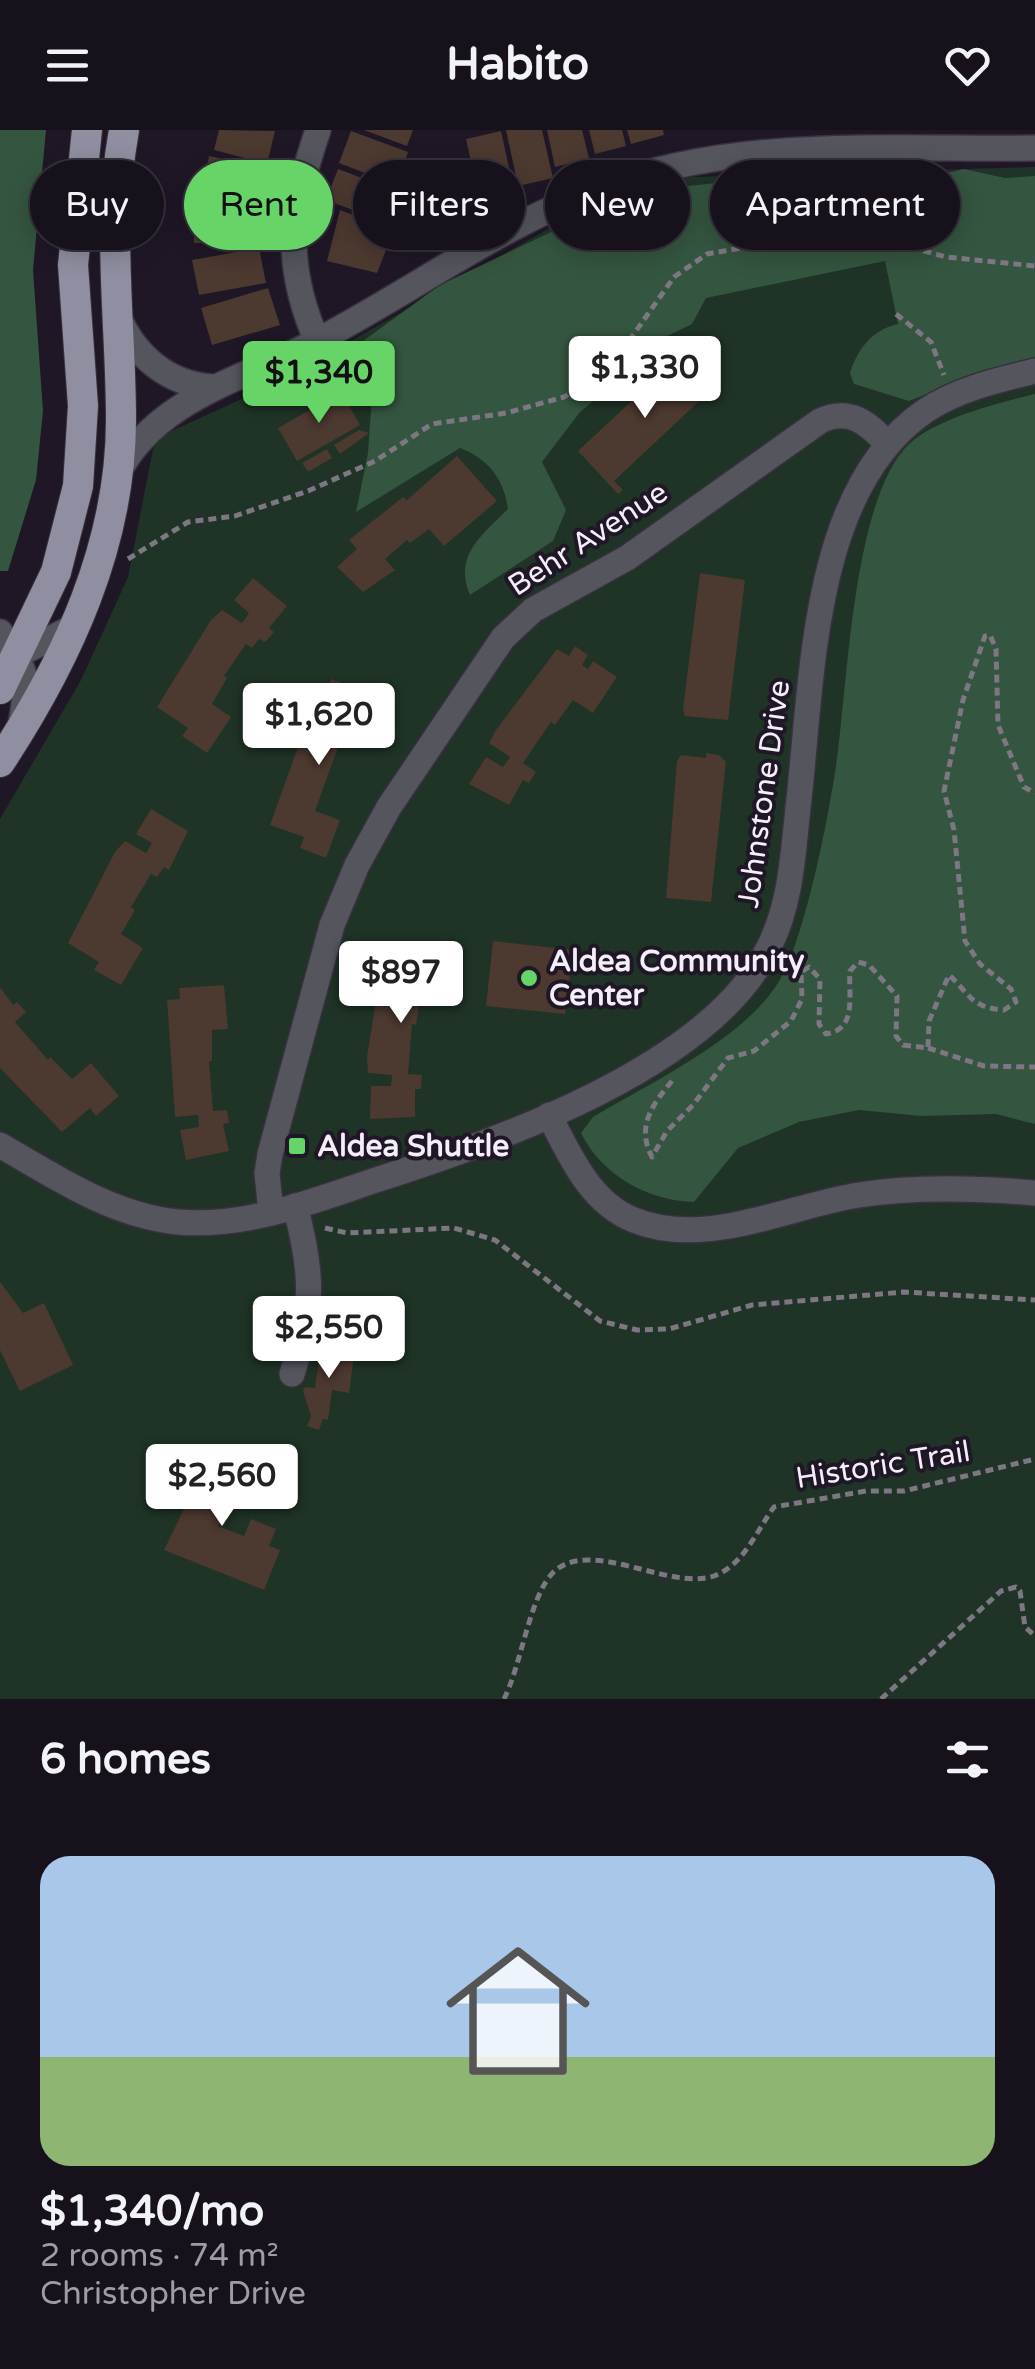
<!DOCTYPE html>
<meta charset="utf-8">
<style>
body{margin:0;font-family:"Varela Round",sans-serif;background:#241f29;color:#f1f3f6;height:100vh;display:flex;flex-direction:column;font-size:38px;white-space:nowrap}
*{box-sizing:border-box;margin:0}
p{font-size:32px;color:#9e9da3}
.icon{flex:none;width:55px;height:55px;fill:none;stroke:currentColor;stroke-width:2;stroke-linecap:round;stroke-linejoin:round}
.map{position:relative;height:1569px;overflow:hidden}
.panel{display:flex;flex-direction:column;background:#17111c;flex:1}
.panel>*{flex:none}
.banner{position:absolute;left:30px;top:30px;width:975px;height:90px;display:flex;gap:20px}
.price{position:absolute;translate:-50% -85px;padding:0 22px;border-radius:10px;background:#fff;color:#222;font-size:32px;line-height:65px;filter:drop-shadow(0 2px 5px #0008)}
.price::after{content:'';position:absolute;left:50%;top:60px;width:30px;height:22px;margin-left:-15px;background:inherit;clip-path:polygon(0 0,100% 0,50% 100%)}
.price.active{background:#66d467;color:#111}
ul{padding:0;list-style:none}
li{display:grid;align-content:center;gap:20px;height:530px;padding:0 40px}
li+li{border-top:2px solid #36313b}
li span{display:grid;place-items:center;height:310px;border-radius:30px;color:#555}
li>.icon{margin-inline-start:auto}
span .icon{width:180px;height:180px;fill:#fffc;stroke-width:1}
li b{font-size:42px}
h2{display:flex;justify-content:space-between;align-items:center;height:120px;padding:0 40px;font-size:42px}
.pill{padding:0 35px;border-radius:45px;background:#17111c;box-shadow:0 5px 25px #0003,0 0 0 2px #36313b;font-size:35px;line-height:90px}
.pill.active{background:#66d467;color:#111}
header{display:flex;justify-content:space-between;align-items:center;height:130px;padding:0 40px;background:#17111c;font-size:45px;font-weight:700}
.map>svg:first-child{display:block}
</style>
<header><svg class="icon" aria-label="menu" viewBox="0 0 24 24"><path d="M4 6h16M4 12h16M4 18h16"/></svg>Habito<svg class="icon" aria-label="heart" viewBox="0 0 24 24"><path d="M12 20l-8-8c-3-5 5-10 8-4 3-6 11-1 8 4z"/></svg></header>
<div class="map">
<svg width="1035" height="1569" viewBox="0 0 1035 1569">
<rect width="100%" height="100%" fill="#1f1726"/>
<!-- green -->
<path fill="#1f3326" d="M1035 37V1569H0V689L81 550 128 447 154 314 169 302 279 252 585 78 690 47Z"/>
<!-- forest -->
<g fill="#34553f">
<path d="M0 0H46L33 140 43 281 36 350 8 441H0Z"/>
<path d="M906 32 933 46 964 39 1005 48 1035 46V235L955 253 909 271 854 254 850 243C858 218 872 200 898 194L885 131 706 168 692 194 651 214 627 244 580 282 542 332 566 380 553 411 470 465C453 426 482 405 508 379 504 350 489 329 460 318L356 382 368 323 372 264 360 258 341 227 440 155 635 62Z"/>
<path d="M1035 264V994L996 984 921 986 859 980 799 992 738 1018 694 1072C649 1071 602 1046 581 1003L593 987C651 952 754 905 784 842 807 796 828 689 836 636 848 557 852 369 909 314 937 288 998 273 1035 264Z"/>
</g>
<!-- building -->
<g fill="#4c3930">
<path d="M219 0 275 1 267 34 214 20Z"/>
<path d="M364 0H413L407 16Z"/>
<path d="M506 0H542L553 48 518 56Z"/>
<path d="M547 0H582L589 28 555 37Z"/>
<path d="M589 0H622L626 16 595 24Z"/>
<path d="M627 0H663L664 5 631 14Z"/>
<path d="M351 1 408 22 396 55 339 33Z"/>
<path d="M501 1 513 56 478 64 466 9Z"/>
<path d="M209 26 267 38 261 73 202 62Z"/>
<path d="M338 39 397 61 385 92 326 70Z"/>
<rect x="194" y="77" width="66" height="36"/>
<path d="M340 80 394 100 377 143 327 131Z"/>
<path d="M259 118 266 153 199 165 192 130Z"/>
<path d="M268 158 280 195 212 215 201 178Z"/>
<path d="M682 224 711 260 614 351 623 360 618 364 578 321Z"/>
<path d="M341 262 360 295 297 331 278 298Z"/>
<path d="M359 300 369 303 340 324 334 315Z"/>
<path d="M327 319 332 328 308 342 302 333Z"/>
<path d="M457 326 497 371 444 416 429 399 410 413 407 410 385 429 395 440 363 462 337 437 357 419 349 410 403 367 407 370Z"/>
<path d="M700 443 745 450 728 590 685 586 683 579Z"/>
<path d="M253 448 287 476 269 498 274 502 265 512 259 509 252 518 246 514 224 546 227 548 212 574 231 587 207 623 182 606 188 598 157 577 211 490 222 480 242 493 249 483 234 470Z"/>
<path d="M575 516 588 525 582 535 588 539 593 531 617 547 593 583 573 570 555 595 551 592 523 633 536 642 529 653 523 650 509 675 469 654 486 627 503 637 510 627 489 613 496 600 557 519 569 526Z"/>
<path d="M331 549 371 563 359 609 343 603 315 681 340 690 326 728 300 718 304 707 270 695 310 584 332 591 335 583 321 578Z"/>
<path d="M706 623 719 625 726 632 711 772 666 768 677 631 681 625 706 628Z"/>
<path d="M151 679 188 701 169 740 164 737 157 747 151 744 131 777 135 780 121 804 143 818 121 855 94 840 99 832 68 813 115 722 125 711 146 723 152 713 136 704Z"/>
<path d="M493 811 573 820 565 884 486 876Z"/>
<path d="M397 817 449 823 445 866 421 863 416 895 412 894 408 944 422 945 421 959H415V987L370 989 371 956H391L392 945 368 943 367 927 383 827 395 828Z"/>
<path d="M224 855 228 899 212 900V931H209L213 981 227 980 229 993 223 994 229 1021 186 1030 180 1000 199 997 198 985 175 987 167 870 180 869 179 858Z"/>
<path d="M0 857 13 875 17 872 26 882 15 892 48 930 50 927 72 949 91 933 119 966 96 986 90 978 62 1002 0 938Z"/>
<path d="M0 1152 23 1183 44 1173 73 1235 20 1261 0 1220Z"/>
<path d="M321 1214 355 1218 349 1263 332 1260 328 1290 323 1289 319 1300 307 1296 311 1286 303 1261 305 1257 315 1258Z"/>
<path d="M213 1319 244 1332 218 1396 244 1406 251 1389 276 1399 269 1416 280 1420 264 1460 164 1420Z"/>
</g>
<g fill="none" stroke-linecap="round" stroke-linejoin="round">
<!-- minor casing -->
<g stroke="#39313f" stroke-width="28">
<g id="minor">
<path d="M118 186C135 226 168 254 212 257"/>
<path d="M317 211C282 130 291 81 318 0"/>
<path d="M117 345C155 269 243 249 313 213 409 163 499 96 600 58 737 6 891 20 1035 18"/>
<path d="M0 502C26 543 30 542 21 594"/>
<path d="M19 524 76 496"/>
<path d="M549 985C569 1024 590 1073 634 1090 705 1119 788 1076 859 1065 917 1056 976 1058 1035 1063"/>
<path d="M0 1015C55 1047 113 1086 178 1092 246 1098 313 1071 376 1050 497 1011 713 937 770 815 791 772 793 724 798 678 813 552 810 360 925 281 958 259 998 250 1035 241"/>
<path d="M271 1083 267 1043 270 1024 332 795 357 735 389 677 503 508 533 480 627 428 820 291C850 277 867 293 887 313"/>
<path d="M292 1244C313 1175 314 1146 295 1076"/>
</g>
</g>
<!-- major casing -->
<g stroke="#39313f" stroke-width="32">
<g id="major">
<path d="M0 559 56 442 78 356 83 276 73 135 87 0"/>
<path d="M0 632C67 530 121 415 121 290 121 192 106 98 124 0"/>
</g>
</g>
<!-- path -->
<g stroke="#7d7683" stroke-width="5" stroke-dasharray="8 5" stroke-linecap="butt">
<path d="M896 184 931 212 944 245"/>
<path d="M128 429 188 392 235 386 308 361 375 331 432 294 506 283 564 267 610 238 674 147 707 124 769 113 828 118 885 110 946 127 1035 136"/>
<path d="M928 918 984 936 1035 937"/>
<path d="M672 951C652 975 636 997 652 1027L667 1001 693 975 728 928 754 921 791 891 802 869 801 842 809 837 820 849 819 894 826 904C858 899 848 865 850 841L858 832 869 835 897 866 896 906 903 915 928 918 929 891 949 845C969 863 971 878 1004 880L1016 872 1011 859 980 834 965 811 954 700 944 661 963 570 985 506 990 505 996 519 998 595 1024 657 1035 663"/>
<path d="M325 1098 347 1103 454 1098 495 1110 600 1191 637 1200 669 1199 752 1175 904 1162 1035 1170"/>
<path d="M504 1569C521 1535 529 1472 550 1446 585 1403 668 1462 714 1446 744 1435 757 1400 774 1377L866 1361H904L1035 1329"/>
<path d="M881 1569 1001 1461 1016 1457 1020 1461 1025 1497 1035 1506"/>
</g>
<!-- minor -->
<use href="#minor" stroke="#54555d" stroke-width="25"/>
<!-- major -->
<use href="#major" stroke="#8f8fa1" stroke-width="30"/>
</g>
<!-- markers -->
<g fill="#66d467" stroke="#1f1726" stroke-width="4">
<circle cx="529" cy="848" r="10"/>
<rect x="287" y="1006" width="20" height="20" rx="5"/>
</g>
<g text-anchor="middle" dominant-baseline="central" stroke-width="8" stroke-linejoin="round" paint-order="stroke">
<!-- street labels -->
<g font-size="30" fill="#f4eef9" stroke="#1f1726">
<text transform="translate(588 409) rotate(-33)">Behr Avenue</text>
<text transform="translate(764 664) rotate(-82)">Johnstone Drive</text>
<text transform="translate(883 1335) rotate(-9)">Historic Trail</text>
</g>
<!-- poi labels -->
<g font-size="30" font-weight="bold" fill="#f4eef9" stroke="#1f1726" text-anchor="start">
<text x="549" y="831">Aldea Community<tspan x="549" dy="34">Center</tspan></text>
<text x="317" y="1016">Aldea Shuttle</text>
</g>
</g>
</svg>
<b class="price" style="left:645px;top:291px">$1,330</b>
<b class="price active" style="left:319px;top:296px">$1,340</b>
<b class="price" style="left:319px;top:638px">$1,620</b>
<b class="price" style="left:401px;top:896px">$897</b>
<b class="price" style="left:329px;top:1251px">$2,550</b>
<b class="price" style="left:222px;top:1399px">$2,560</b>
<div class="banner">
<a class="pill">Buy</a>
<a class="pill active">Rent</a>
<a class="pill">Filters</a>
<a class="pill">New</a>
<a class="pill">Apartment</a>
</div>
</div>
<section class="panel">
<h2>6 homes<svg class="icon" aria-label="filters" viewBox="0 0 24 24"><path d="M4 7h16M4 17h16"/><circle cx="9" cy="7" r="2"/><circle cx="15" cy="17" r="2"/></svg></h2>
<ul>
<li><span style="background:linear-gradient(#a9c7e8 65%,#8fb573 0)"><svg class="icon" aria-label="home" viewBox="0 0 24 24"><path d="M3 11l9-7 9 7M6 9v11h12V9"/></svg></span><div><b>$1,340/mo</b><p>2 rooms · 74 m²</p><p>Christopher Drive</p></div></li>
</ul>
</section>
